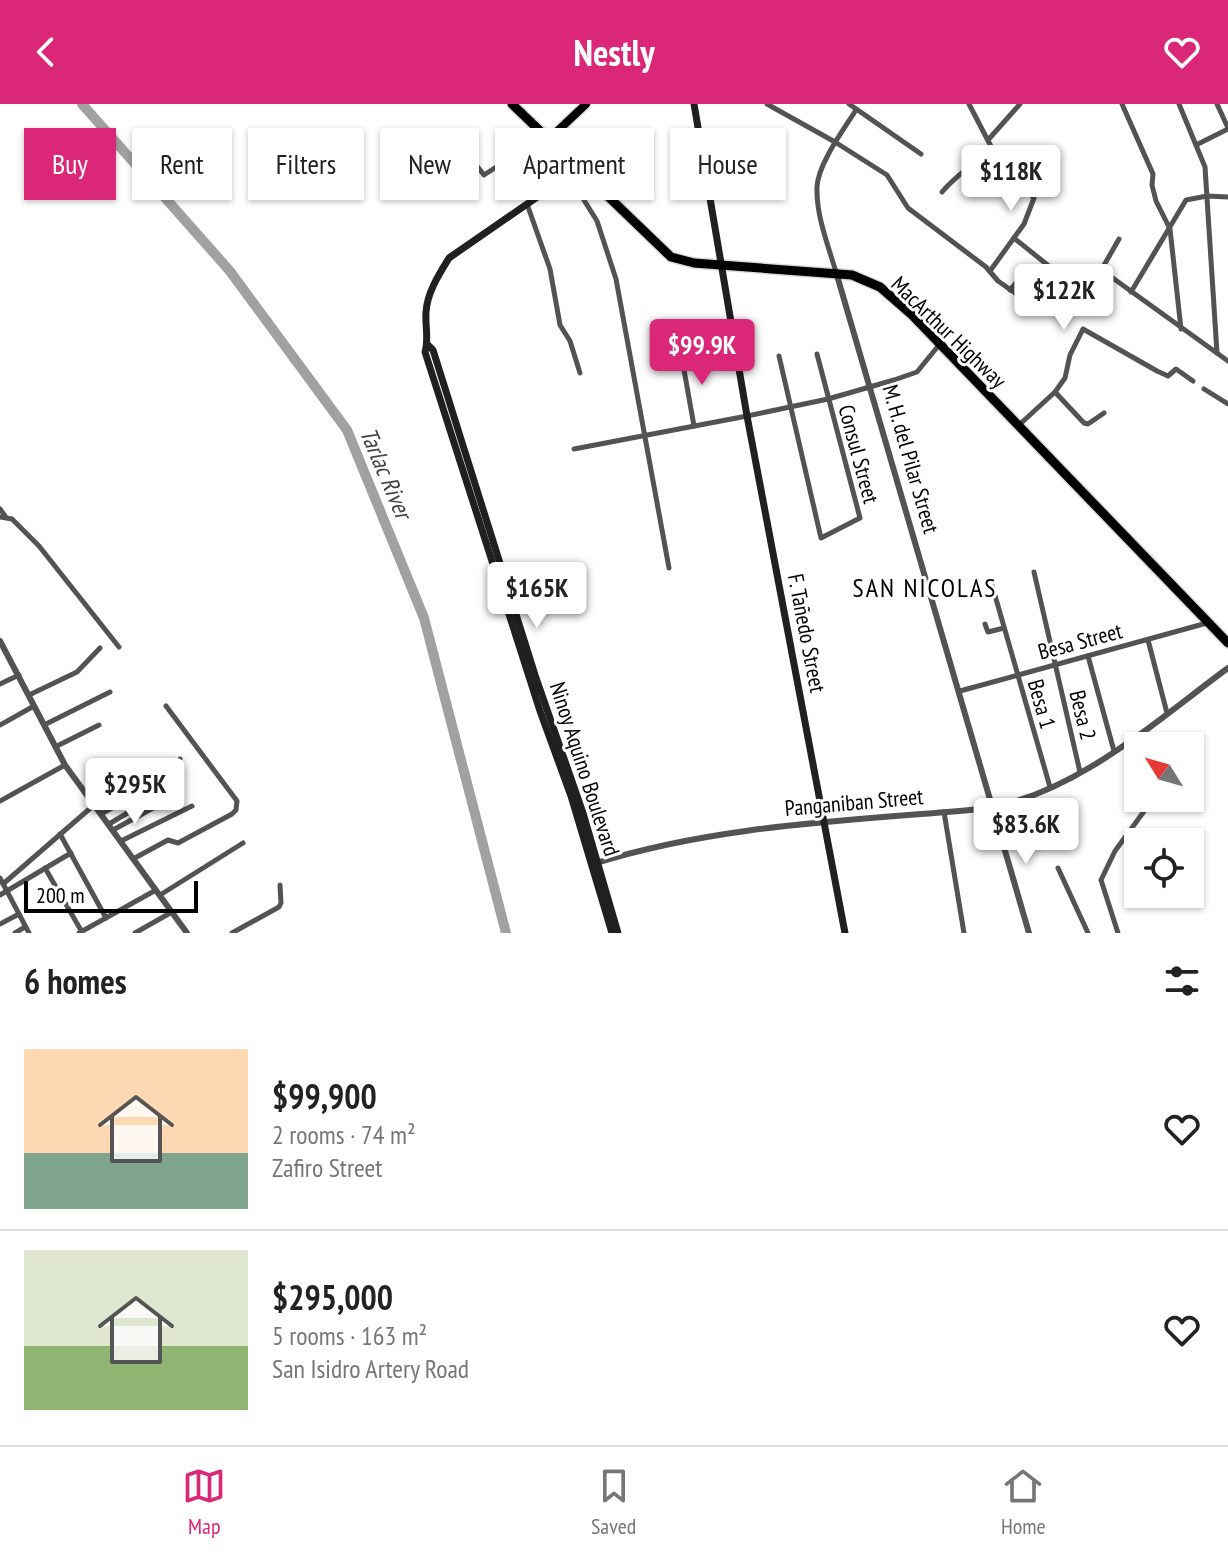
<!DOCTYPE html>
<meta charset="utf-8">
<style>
body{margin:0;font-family:"PT Sans Narrow",sans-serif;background:#f2f2f2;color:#222;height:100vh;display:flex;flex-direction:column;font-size:30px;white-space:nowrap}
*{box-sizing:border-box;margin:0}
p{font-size:26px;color:#767676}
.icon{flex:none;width:44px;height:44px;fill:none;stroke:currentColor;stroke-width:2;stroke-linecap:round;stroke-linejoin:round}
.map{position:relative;height:829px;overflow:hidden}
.drawer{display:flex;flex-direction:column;background:#fff;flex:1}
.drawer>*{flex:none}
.banner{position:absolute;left:24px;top:24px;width:800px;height:72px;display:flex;gap:16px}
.needle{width:52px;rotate:307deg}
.fabs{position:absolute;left:1124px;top:628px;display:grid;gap:16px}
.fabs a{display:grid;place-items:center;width:80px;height:80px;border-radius:0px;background:#fff;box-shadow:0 2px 6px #0004;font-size:40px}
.scale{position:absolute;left:24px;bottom:20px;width:174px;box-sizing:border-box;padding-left:8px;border:4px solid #000;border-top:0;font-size:22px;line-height:28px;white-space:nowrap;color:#000;-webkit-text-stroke:6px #fff;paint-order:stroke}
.price{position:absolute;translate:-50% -68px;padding:0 18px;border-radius:8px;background:#fff;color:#222;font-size:26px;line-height:52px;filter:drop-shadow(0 2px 4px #0008)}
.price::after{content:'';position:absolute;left:50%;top:48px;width:24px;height:18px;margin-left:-12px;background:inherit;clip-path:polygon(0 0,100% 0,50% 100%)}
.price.selected{background:#db2777;color:#fff}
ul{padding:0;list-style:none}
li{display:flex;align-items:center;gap:24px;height:200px;padding:0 24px}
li+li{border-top:2px solid #e0e0e0}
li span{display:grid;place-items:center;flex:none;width:224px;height:160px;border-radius:0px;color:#555}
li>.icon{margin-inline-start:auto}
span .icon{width:96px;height:96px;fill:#fffc;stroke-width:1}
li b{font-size:34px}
h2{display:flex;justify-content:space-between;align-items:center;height:96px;padding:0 24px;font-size:34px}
.chip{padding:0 28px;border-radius:0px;background:#fff;box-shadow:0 2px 6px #0004;font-size:28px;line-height:72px}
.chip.selected{background:#db2777;color:#fff}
header{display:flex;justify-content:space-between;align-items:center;height:104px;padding:0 24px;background:#db2777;color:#fff;font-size:36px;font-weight:700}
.tab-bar{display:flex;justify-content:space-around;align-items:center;height:112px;border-top:2px solid #e0e0e0;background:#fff;font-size:22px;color:#767676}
.tab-bar a{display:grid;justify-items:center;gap:4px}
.tab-bar .selected{color:#db2777}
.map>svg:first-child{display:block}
</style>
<header><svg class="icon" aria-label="back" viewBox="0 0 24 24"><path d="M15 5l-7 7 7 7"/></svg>Nestly<svg class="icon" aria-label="heart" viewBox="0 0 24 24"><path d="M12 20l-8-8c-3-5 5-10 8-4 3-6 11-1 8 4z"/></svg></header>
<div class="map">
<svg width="1228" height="829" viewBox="0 0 1228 829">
<rect width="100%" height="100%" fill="#fff"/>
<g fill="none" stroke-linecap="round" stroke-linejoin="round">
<!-- river -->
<path stroke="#a1a1a1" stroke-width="10" d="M82 0 229 166 347 326 424 514 506 829"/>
<!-- primary casing -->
<g stroke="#dbdbdb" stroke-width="11">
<path id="primary" d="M548 36 586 0"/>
</g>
<!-- trunk casing -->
<g stroke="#dbdbdb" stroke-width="12">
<path id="trunk" d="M512 0 671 153 694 159 852 171 880 183 911 210 1228 539"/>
</g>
<!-- minor -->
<g stroke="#535353" stroke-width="5">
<path d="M767 0 835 38 887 71 908 104 986 163 998 177 1038 205"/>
<path d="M849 0 921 50"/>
<path d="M969 0 997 54 1034 94 1024 120 990 167"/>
<path d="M1122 0 1153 70 1152 81 1156 97 1170 125 1181 225"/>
<path d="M1179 0 1205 63 1217 249"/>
<path d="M1217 0 1228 24"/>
<path d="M988 36 1020 0"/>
<path d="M1196 41 1228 25"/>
<path d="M473 57 484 71 507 56 533 95"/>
<path d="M569 72 597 117 616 175 669 464"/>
<path d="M1016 74 1037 57 1052 66"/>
<path d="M942 88C956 71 975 59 992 45"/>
<path d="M527 100 550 165 560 221 570 237 580 269"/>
<path d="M1014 134 1055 167 1050 177"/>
<path d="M1119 135 1103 163V167L1228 257"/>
<path d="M836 168C828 141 816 111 817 83 818 60 844 25 856 6"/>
<path d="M1010 186 1016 179 1034 192"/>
<path d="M1131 188 1186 96 1207 92 1228 93"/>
<path d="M681 249 694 322"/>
<path d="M779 252 821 434 860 414 817 250"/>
<path d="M1204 285 1228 300"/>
<path d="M1055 288 1084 319 1088 320 1104 309"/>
<path d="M1019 321 1055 288 1065 274 1070 251 1083 225 1157 267 1168 272 1176 265 1193 277"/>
<path d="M574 345 747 312 828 295 894 276 917 268 939 241"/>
<path d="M0 405 5 412"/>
<path d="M0 413 12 415 39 442 119 543"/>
<path d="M1034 468 1080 668"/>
<path d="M992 481 1050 683"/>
<path d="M985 520 988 528 1004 524"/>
<path d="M1148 536 1167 609"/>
<path d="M1088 552 1114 647"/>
<path d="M0 580 19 571"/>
<path d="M960 587 1207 519"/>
<path d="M29 591 77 568 100 544"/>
<path d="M0 621 34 602"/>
<path d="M44 621 110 588"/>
<path d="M55 643 99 621"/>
<path d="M0 697 65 661"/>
<path d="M92 698 155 662"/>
<path d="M944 708 964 829"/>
<path d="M101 710 176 669 180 655"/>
<path d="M109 720 146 698"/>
<path d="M113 726 175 692"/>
<path d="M60 730 106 814"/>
<path d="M121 737 192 702"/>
<path d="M133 755 168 736 178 739 232 710 236 706 237 697 166 602"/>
<path d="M45 764 82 828"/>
<path d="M1058 764 1088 829"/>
<path d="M0 774 29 829"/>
<path d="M3 780 94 701"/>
<path d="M0 791 71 749"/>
<path d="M160 791 243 739"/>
<path d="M0 820 19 810"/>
<path d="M15 829 25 823"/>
<path d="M79 829 156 786"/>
<path d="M135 829 172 808"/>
<path d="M232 829 279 803 281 799 280 781"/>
<path d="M1118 829 1101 776 1115 747 1153 695"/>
</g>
<!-- tertiary -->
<g stroke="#535353" stroke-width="6">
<path d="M836 168 1029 829"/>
<path d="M0 537 65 661 187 829"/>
<path d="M593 760C719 720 851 717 982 705 1073 692 1156 617 1228 564"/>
</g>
<!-- secondary -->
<g stroke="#202020" stroke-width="7">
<path d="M694 0 747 312 845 829"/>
<path d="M579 64 449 154C439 170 427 189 426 208 425 222 429 235 425 248L540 607 571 692 612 829"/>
<path d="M427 240 433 246 536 574 583 709 618 829"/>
</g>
<!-- primary -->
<use href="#primary" stroke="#000" stroke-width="8"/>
<!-- trunk -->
<use href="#trunk" stroke="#000" stroke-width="9"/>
</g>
<g text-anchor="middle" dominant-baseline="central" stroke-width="6" stroke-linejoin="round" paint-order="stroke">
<!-- street labels -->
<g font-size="22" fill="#000" stroke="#fff">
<text transform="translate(949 228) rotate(44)">MacArthur Highway</text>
<text transform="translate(859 350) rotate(75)">Consul Street</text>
<text transform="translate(911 355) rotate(74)">M. H. del Pilar Street</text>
<text transform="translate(807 529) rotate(79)">F. Tañedo Street</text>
<text transform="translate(1080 537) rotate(-15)">Besa Street</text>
<text transform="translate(1042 600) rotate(74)">Besa 1</text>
<text transform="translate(1083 611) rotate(76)">Besa 2</text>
<text transform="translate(585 665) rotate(72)">Ninoy Aquino Boulevard</text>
<text transform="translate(854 698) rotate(-5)">Panganiban Street</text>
</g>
<!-- water labels -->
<g font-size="24" font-style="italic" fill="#424242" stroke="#fff">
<text transform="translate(386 369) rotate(67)">Tarlac River</text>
</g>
<!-- quarter labels -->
<g font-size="26" letter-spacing="2" fill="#000" stroke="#fff">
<text x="925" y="483">SAN NICOLAS</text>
</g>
</g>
</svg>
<div class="fabs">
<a><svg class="needle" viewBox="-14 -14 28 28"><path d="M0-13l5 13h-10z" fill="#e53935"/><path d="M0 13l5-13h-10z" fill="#767676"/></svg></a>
<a><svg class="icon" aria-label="locate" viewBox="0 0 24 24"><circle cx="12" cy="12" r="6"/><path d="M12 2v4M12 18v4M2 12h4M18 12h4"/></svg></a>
</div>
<div class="scale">200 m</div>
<b class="price" style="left:1011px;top:109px">$118K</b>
<b class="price" style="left:1064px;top:228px">$122K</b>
<b class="price selected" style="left:702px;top:283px">$99.9K</b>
<b class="price" style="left:537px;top:526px">$165K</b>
<b class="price" style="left:135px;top:722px">$295K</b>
<b class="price" style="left:1026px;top:762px">$83.6K</b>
<div class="banner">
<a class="chip selected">Buy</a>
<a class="chip">Rent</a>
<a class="chip">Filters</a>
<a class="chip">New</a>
<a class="chip">Apartment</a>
<a class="chip">House</a>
</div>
</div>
<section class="drawer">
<h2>6 homes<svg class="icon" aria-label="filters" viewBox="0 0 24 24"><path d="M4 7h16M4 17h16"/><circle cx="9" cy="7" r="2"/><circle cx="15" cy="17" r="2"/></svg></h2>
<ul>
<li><span style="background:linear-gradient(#ffd9b3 65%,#7fa58c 0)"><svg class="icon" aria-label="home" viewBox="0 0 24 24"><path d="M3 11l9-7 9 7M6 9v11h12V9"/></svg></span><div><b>$99,900</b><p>2 rooms · 74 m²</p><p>Zafiro Street</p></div><svg class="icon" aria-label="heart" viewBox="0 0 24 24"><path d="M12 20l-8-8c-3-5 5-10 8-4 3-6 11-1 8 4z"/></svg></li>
<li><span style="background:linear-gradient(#dfe7d0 60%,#8fb573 0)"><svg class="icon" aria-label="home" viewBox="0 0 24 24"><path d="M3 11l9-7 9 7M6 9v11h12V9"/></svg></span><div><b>$295,000</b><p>5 rooms · 163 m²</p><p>San Isidro Artery Road</p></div><svg class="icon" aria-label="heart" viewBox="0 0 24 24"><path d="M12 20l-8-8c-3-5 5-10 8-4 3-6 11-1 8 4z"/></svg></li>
</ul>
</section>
<nav class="tab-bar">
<a class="selected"><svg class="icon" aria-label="map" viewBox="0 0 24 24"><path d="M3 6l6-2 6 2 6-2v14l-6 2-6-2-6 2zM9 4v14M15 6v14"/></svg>Map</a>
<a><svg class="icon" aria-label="saved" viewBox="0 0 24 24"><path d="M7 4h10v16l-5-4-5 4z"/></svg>Saved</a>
<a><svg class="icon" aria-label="home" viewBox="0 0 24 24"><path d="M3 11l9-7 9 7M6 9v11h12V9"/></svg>Home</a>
</nav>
